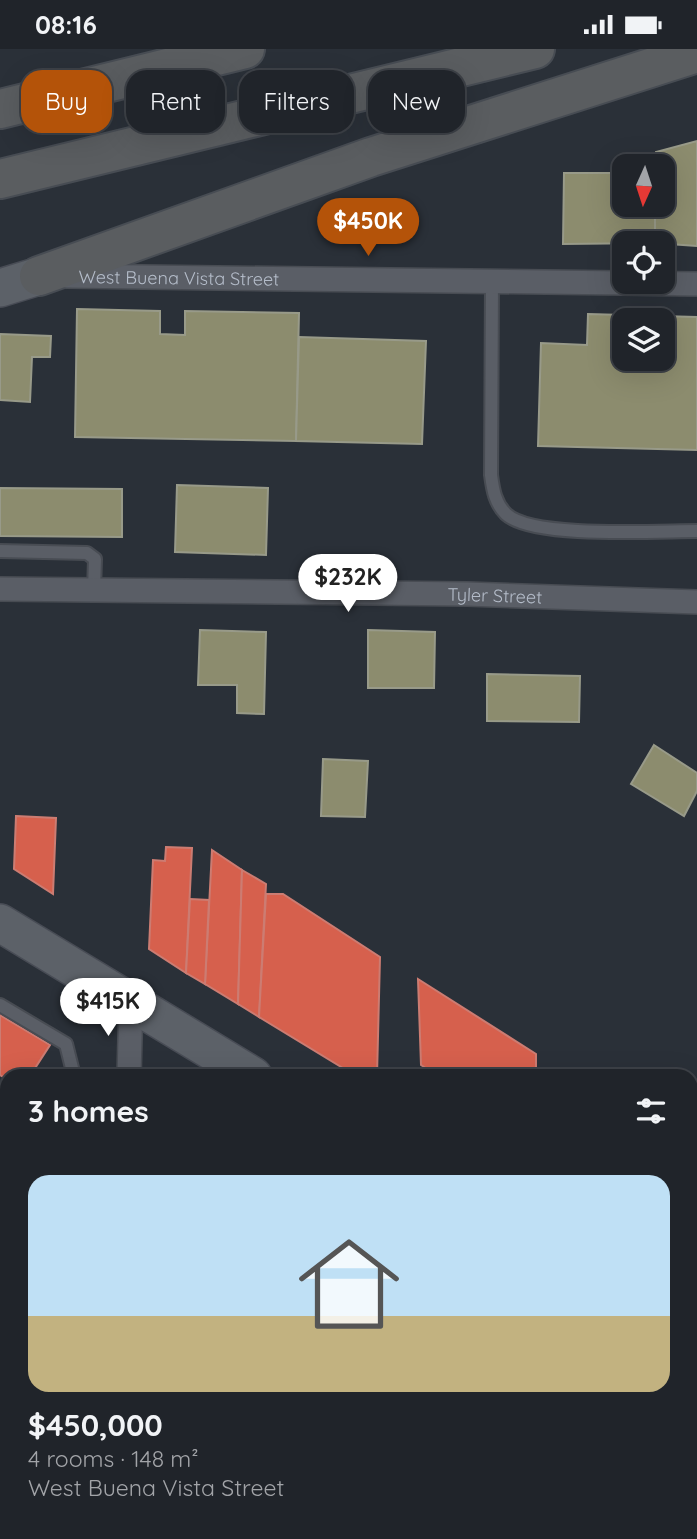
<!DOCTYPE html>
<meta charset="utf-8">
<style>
body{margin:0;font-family:Quicksand,sans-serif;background:#282c32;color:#f1f3f6;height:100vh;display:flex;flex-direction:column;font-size:26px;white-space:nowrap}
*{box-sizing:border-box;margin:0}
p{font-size:23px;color:#a2a4a8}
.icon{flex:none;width:38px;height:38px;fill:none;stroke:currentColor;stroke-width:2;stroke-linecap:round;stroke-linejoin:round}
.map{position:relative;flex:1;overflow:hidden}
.side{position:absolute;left:0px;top:1020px;width:698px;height:471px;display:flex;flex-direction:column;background:#20242a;border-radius:21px 21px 0 0;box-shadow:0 7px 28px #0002,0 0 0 2px #3d4147}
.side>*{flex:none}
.top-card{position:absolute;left:21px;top:21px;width:656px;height:63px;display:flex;gap:14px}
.needle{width:46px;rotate:183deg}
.controls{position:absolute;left:612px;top:105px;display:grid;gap:14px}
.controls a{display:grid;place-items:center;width:63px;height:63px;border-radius:14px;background:#20242a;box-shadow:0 7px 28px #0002,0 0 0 2px #3d4147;font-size:35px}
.price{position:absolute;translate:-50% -60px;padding:0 16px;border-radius:24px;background:#fff;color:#222;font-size:23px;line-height:46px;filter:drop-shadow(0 2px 4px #0008)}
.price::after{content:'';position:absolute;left:50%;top:42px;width:21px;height:16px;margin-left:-10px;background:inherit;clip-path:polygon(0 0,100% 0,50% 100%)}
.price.current{background:#b45309;color:#fff}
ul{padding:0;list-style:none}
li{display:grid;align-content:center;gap:14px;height:371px;padding:0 28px}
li+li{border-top:2px solid #3d4147}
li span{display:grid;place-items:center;height:217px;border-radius:21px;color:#555}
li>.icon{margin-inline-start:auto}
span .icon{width:126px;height:126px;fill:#fffc;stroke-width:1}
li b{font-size:30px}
h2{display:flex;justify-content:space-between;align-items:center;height:84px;padding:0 28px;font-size:30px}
.pill{padding:0 24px;border-radius:21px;background:#20242a;box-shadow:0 7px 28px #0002,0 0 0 2px #3d4147;font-size:24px;line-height:63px}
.pill.current{background:#b45309;color:#fff}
.status{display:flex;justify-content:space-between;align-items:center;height:49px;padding:0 35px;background:#20242a;direction:ltr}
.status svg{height:19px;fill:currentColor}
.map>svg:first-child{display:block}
</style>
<div class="status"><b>08:16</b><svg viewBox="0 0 49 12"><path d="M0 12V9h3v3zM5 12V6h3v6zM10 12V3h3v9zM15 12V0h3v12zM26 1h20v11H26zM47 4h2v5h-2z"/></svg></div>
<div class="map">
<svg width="697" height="1490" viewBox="0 0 697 1490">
<rect width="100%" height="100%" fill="#2a3038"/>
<!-- medical -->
<path fill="#31303e" d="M428 1484H496V1490H438Z"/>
<!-- shops -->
<g fill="#d6604d" stroke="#cc7c72" stroke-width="2">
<path d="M16 767 56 769 53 845 14 820Z"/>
<path d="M166 798 192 799 186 924 149 900 153 811 165 812Z"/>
<path d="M212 801 242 821 238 955 205 935Z"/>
<path d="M242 821 266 835 259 968 238 955Z"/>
<path d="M266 845H283L380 908 377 1027H356L259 968Z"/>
<path d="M190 850 209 851 205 935 186 924Z"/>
<path d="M418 930 536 1005V1027H438L421 1016Z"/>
<path d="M0 966 50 996 30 1027H7V1030L0 1026Z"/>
<path d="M697 1108V1143L691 1140V1117Z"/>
<path d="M584 1484H640V1490L584 1488Z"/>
</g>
<!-- public -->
<g fill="#5aae61" stroke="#75b280" stroke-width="2">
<rect x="0" y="1134" width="7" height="111"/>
<rect x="0" y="1392" width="7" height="68"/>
</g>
<!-- industry -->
<g fill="#8c8c6e" stroke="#989a89" stroke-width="2" fill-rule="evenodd">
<path d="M697 92V197L655 194V156H663V117H656V103Z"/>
<path d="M564 124H625V156H655V194L563 195Z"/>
<path d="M77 260 160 262V285L185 286V262L299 264 296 392 75 388Z"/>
<path d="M588 265 697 268V401L538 397 541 294 587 296ZM625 271H663V310H625Z"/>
<path d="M0 285 51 287 50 308H32L30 353 0 351Z"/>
<path d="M299 288 426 292 422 395 296 392Z"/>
<path d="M177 436 268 439 266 506 175 503Z"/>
<path d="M0 439 122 440V488L0 487Z"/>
<path d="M200 581 266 583 264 665 237 664V636H198Z"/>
<path d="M368 581 435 583 434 639H368Z"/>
<path d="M487 625 580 627 579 673 487 672Z"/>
<path d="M654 696 697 724V742L684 767 631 735Z"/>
<path d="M323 710 368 712 365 768 321 767Z"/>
</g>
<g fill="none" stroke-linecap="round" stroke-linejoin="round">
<!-- lane casing -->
<g stroke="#484c53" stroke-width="16">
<g id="lane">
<path d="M492 232 491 426C493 441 495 454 506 465 532 490 658 482 697 482"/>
<path d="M0 502 87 504 95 510 94 541"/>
<path d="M0 956 66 995 74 1027"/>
<path d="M0 1066 7 1070"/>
<path d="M691 1116H692"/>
<path d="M0 1118H7"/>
<path d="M691 1170 697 1174"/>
<path d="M691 1219 697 1222"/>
<path d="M0 1272H7"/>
<path d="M399 1484 409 1490"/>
<path d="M163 1490 169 1485 226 1490"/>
<path d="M351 1490 352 1484"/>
<path d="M573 1490V1484"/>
<path d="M655 1490V1484"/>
</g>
</g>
<!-- street casing -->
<g stroke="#484c53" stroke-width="26">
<g id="street">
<path id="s1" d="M67 227 697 235"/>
<path id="s2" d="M0 540 467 545 697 553"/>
<path d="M129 1027 131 952"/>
<path d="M114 1490V1484"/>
</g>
</g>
<!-- primary casing -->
<g stroke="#484c55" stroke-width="40">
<g id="primary">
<path d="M0 239 39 227"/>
<path d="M0 874 253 1027"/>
<path d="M691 1295 697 1299"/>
</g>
</g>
<!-- highway casing -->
<g stroke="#474c53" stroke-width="42">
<g id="highway">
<path d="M0 60 245 0"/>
<path d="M0 130 535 0"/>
<path d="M39 227 371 108 697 4"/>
</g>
</g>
<!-- lane -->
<use href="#lane" stroke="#5a5e66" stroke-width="12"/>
<!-- street -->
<use href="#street" stroke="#5a5e66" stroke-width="23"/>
<!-- primary -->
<use href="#primary" stroke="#5c6168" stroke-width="37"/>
<!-- highway -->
<use href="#highway" stroke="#5a5d60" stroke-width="38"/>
</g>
<g text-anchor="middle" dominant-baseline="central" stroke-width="7" stroke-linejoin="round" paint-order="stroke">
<!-- street labels -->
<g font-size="18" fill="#b4bcc9" stroke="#1d2633">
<text stroke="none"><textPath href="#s1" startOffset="112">West Buena Vista Street</textPath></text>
<text stroke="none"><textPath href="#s2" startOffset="495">Tyler Street</textPath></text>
</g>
</g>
</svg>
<div class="controls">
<a><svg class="needle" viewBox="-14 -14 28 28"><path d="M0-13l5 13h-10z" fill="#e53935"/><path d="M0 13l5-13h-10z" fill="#a2a4a8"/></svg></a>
<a><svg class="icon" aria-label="locate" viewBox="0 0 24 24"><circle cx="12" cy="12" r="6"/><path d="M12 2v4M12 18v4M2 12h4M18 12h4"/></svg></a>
<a><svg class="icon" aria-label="layers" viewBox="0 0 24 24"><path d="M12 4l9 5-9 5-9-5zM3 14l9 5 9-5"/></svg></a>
</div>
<b class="price current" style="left:368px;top:209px">$450K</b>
<b class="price" style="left:348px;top:565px">$232K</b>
<b class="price" style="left:108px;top:989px">$415K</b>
<div class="top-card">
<a class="pill current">Buy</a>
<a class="pill">Rent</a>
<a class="pill">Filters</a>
<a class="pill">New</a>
</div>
<section class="side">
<h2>3 homes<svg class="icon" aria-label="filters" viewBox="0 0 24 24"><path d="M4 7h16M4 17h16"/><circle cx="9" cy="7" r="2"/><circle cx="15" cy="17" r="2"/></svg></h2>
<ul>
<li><span style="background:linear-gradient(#bfe0f5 65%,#c2b280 0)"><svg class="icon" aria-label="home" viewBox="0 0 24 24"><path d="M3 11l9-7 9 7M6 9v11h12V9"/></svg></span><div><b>$450,000</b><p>4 rooms · 148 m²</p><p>West Buena Vista Street</p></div></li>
</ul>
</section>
</div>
